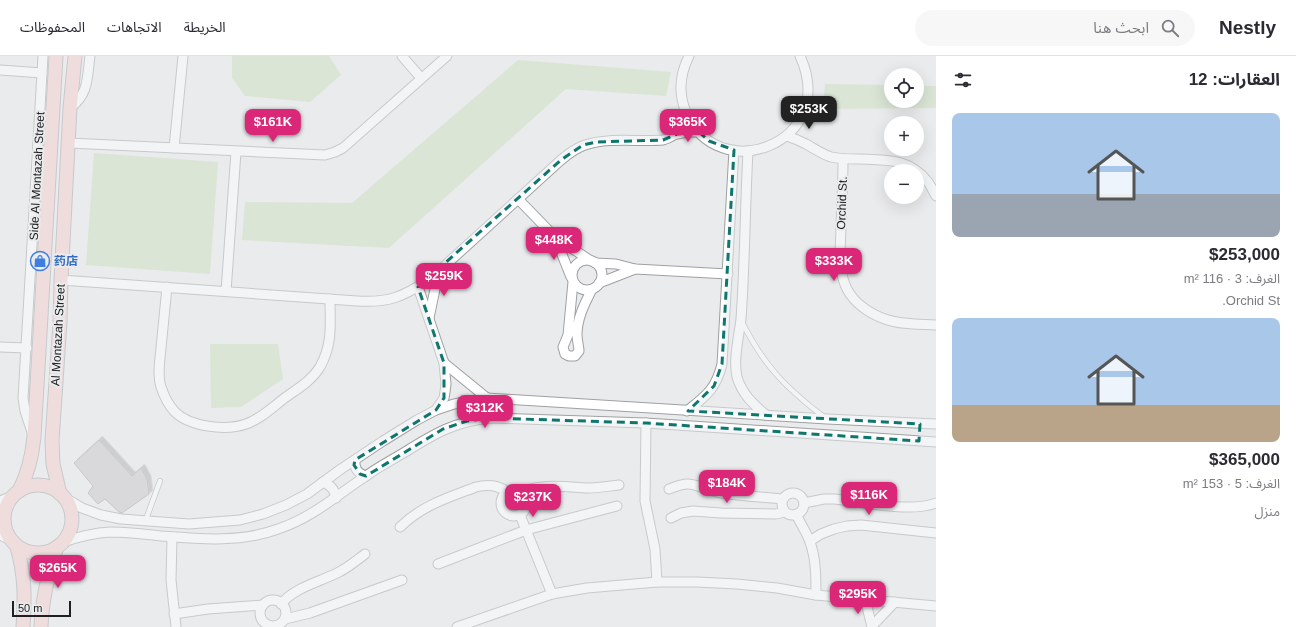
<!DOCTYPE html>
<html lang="ar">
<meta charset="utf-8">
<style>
body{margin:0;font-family:Arial,"Noto Sans Arabic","Noto Sans SC",sans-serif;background:#f7f7f7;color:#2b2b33;direction:rtl;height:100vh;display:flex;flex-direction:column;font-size:15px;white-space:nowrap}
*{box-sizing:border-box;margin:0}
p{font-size:13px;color:#7c7c81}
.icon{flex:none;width:22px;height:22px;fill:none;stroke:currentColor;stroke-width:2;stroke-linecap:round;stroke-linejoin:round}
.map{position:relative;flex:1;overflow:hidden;direction:ltr}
.details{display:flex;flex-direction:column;background:#fff;width:360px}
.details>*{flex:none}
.tools{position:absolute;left:884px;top:12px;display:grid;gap:8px}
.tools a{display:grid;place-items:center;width:40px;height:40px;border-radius:50%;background:#fff;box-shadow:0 4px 16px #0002;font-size:20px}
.scale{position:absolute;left:12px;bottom:10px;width:59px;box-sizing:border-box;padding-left:4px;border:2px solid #202021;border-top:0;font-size:11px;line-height:14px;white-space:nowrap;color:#202021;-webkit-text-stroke:3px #eaebed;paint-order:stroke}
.price{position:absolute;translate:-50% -34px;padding:0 9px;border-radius:8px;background:#db2777;color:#fff;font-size:13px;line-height:26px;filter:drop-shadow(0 1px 2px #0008)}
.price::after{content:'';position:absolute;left:50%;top:24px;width:12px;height:9px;margin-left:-6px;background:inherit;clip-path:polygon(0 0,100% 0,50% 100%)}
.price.current{background:#222;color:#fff}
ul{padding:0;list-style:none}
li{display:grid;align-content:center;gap:8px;height:212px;padding:0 16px}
li span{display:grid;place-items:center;height:124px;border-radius:8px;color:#555}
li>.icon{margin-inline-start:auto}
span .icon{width:72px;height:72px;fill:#fffc;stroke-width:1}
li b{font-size:17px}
h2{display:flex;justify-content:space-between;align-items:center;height:48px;padding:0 16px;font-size:17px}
header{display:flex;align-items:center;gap:24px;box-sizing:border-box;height:56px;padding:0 20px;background:#fff;border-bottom:1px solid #e1e1e2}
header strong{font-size:19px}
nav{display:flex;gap:22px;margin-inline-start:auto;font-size:14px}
.search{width:280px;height:36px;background:#f7f7f7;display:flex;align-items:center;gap:10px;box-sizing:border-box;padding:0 14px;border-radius:22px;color:#7c7c81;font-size:15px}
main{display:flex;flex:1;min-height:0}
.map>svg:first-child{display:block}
</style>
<header>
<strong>Nestly</strong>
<div class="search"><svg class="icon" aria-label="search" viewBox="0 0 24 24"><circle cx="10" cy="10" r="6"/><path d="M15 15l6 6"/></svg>ابحث هنا</div>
<nav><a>الخريطة</a><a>الاتجاهات</a><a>المحفوظات</a></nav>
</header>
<main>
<section class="details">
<h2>العقارات: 12<svg class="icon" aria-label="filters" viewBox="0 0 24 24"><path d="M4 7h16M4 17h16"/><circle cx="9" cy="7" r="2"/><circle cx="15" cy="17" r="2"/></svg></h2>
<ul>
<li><span style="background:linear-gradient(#a9c7e8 65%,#9aa5b1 0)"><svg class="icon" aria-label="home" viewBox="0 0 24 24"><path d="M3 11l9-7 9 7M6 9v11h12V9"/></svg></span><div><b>$253,000</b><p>الغرف: 3 · 116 m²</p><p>Orchid St.</p></div></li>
<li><span style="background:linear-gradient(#a9c7e8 70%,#b9a48a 0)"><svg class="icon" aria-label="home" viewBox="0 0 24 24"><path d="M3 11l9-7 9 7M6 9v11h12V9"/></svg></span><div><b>$365,000</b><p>الغرف: 5 · 153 m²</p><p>منزل</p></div></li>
</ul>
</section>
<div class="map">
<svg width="936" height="571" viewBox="0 0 936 571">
<defs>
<filter id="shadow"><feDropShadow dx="3.5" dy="-3.5" stdDeviation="0" flood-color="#0004"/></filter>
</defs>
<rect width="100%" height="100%" fill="#eaebed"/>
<!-- green -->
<g fill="#c8ddb9">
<path d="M232 0H329L341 19 310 46 245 40 232 22Z"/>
<path d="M518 4 671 16 666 40 566 33 389 192 242 184 245 146 352 147Z"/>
<path d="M825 28 891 29V45H917V30H936V52L823 53Z"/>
<path d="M94 97 218 106 210 218 86 209Z"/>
<path d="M210 288H278L283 323 241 351 211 352Z"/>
</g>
<!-- building -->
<path fill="#c6c4c5" stroke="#9f9c9e" filter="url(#shadow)" d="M99 384 132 420 141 412 147 423 149 438 122 457 119 456 105 443 98 448 88 437 93 430 74 407Z"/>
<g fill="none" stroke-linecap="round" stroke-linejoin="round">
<!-- lane casing -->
<g stroke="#9fa0a2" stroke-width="6">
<g id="lane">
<path d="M742 266C764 310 786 332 824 361"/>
<path d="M145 466 160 425"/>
</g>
</g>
<!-- street casing -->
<g stroke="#9fa0a2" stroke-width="11">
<g id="street">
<path d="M402 0 421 22"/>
<path d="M689 0C680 18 678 37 686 56 717 132 840 88 800 0"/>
<path d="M0 14 42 17"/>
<path d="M70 52C89 38 87 22 90 0"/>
<path d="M677 78 688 76H699"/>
<path d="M787 80C793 82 800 85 806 88 815 93 822 98 831 101 840 103 849 103 859 103 886 104 910 102 928 126 931 130 933 135 936 140"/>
<path d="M69 87 325 99 335 96 343 92 447 0"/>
<path d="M174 92 183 0"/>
<path d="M748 95C745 151 745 207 741 263 739 280 733 304 737 321 742 338 753 348 766 359"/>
<path d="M843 103C843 125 842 146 841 167 841 188 837 214 847 233 854 247 870 258 885 263 901 269 919 268 936 269"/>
<path d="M518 143 555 181 591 205"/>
<path d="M555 181 571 221"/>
<circle cx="587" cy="219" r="15"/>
<path d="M595 207 616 208 635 213 728 218"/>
<path d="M61 224 357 245C389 247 402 241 429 224L561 104C568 98 576 92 585 89 609 81 638 86 663 84 676 80 682 73 688 61"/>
<path d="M573 226 568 279 563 291 565 298 569 300H575L579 295C579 290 577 285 577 279 577 262 585 247 592 233"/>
<path d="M599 227 635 213"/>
<path d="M167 231C165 251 163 271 161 292 160 304 157 319 161 331 164 340 168 348 174 355 189 371 226 375 246 368 261 363 274 350 286 341 299 332 312 324 320 311 333 287 330 269 330 243"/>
<path d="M418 231 444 307 446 328 445 336 444 342 436 354"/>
<path d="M226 235 236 96"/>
<path d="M429 262 439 214"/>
<path d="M0 291 27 292"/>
<path d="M444 307 487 342"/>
<path d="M687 355C706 340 716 333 722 308L734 94"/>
<path d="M646 367 645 445 655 493 657 526"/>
<path d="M33 379 25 355 23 342 43 0"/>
<path d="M355 404C354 412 357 417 366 420"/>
<path d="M323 426C331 429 335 434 336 442"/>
<path d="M669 433C675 431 681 428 687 428 698 428 709 435 721 437 741 440 762 441 783 443"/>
<circle cx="514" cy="447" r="13"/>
<path d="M521 436C543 427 565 431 588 432 599 432 609 430 619 429"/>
<circle cx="793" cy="448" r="11"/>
<path d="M65 442 82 452 101 459 121 463 189 468 240 464 263 458 286 449 307 438 341 413 383 385 417 364 436 354 454 348 487 342 827 363 936 368"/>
<path d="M0 445 13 440"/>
<path d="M804 447 824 443H835C862 446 911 457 936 447"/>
<path d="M796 458C800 467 807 477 810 486 816 503 816 521 816 539"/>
<path d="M520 459 552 538"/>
<path d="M671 462 681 457 693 455 721 457 776 458 785 456"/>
<path d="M400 471C423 449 447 442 476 431 488 428 497 429 508 436"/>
<path d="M0 479 11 484"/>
<path d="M172 481 171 524 176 571"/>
<path d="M810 485 821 478 834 473 847 470 861 469 936 477"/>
<path d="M63 486C78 481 93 477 110 476 127 476 144 478 161 480 199 483 241 487 278 473 312 462 337 439 366 420 378 411 392 404 405 396 434 378 455 365 491 362L646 367 936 386"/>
<path d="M438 508 526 474 617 450"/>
<path d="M865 543 872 571"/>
<circle cx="273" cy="557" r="13"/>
<path d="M281 548C295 531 320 526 339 516 349 511 357 504 365 498"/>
<path d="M174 558 208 553 263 549"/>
<path d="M285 563 310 557 402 524"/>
<path d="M872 570 895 546"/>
<path d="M457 571 552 538 587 532 657 526H697L737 528 777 532 816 539 936 550"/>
</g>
</g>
<!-- secondary casing -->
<g stroke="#9fa0a2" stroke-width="15">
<g id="secondary">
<circle cx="38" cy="463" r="34"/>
<path d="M19 435C28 418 32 401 34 381L56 0"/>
<path d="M60 438 53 408 52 385 60 266 61 224 70 52 75 0"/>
<path d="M17 491C25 519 25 541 23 571"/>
<path d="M41 571C42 543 48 518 57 491"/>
</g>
</g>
<!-- lane -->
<use href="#lane" stroke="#fff" stroke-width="4.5"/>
<!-- street -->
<use href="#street" stroke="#fff" stroke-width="9"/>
<!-- secondary -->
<use href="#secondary" stroke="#f6cdcd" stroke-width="13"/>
</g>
<!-- marked area -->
<path d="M0 0H936V571H0ZM699 76 709 85 734 94 722 308 714 330 688 355 920 368 919 385 646 367 491 362 467 365 443 373 366 420 360 418 354 409 355 404 436 354 444 342V307L418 231 561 104 583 89 596 86 663 84 677 78Z" fill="#eaebed" fill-opacity=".55" fill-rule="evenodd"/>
<path fill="none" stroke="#0f766e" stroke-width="3" stroke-dasharray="8 5" stroke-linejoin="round" d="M699 76 709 85 734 94 722 308 714 330 688 355 920 368 919 385 646 367 491 362 467 365 443 373 366 420 360 418 354 409 355 404 436 354 444 342V307L418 231 561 104 583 89 596 86 663 84 677 78Z"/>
<!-- icons -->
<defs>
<g id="shop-ring" transform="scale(1)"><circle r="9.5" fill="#eaebed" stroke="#3f7fe0" stroke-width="1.5"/><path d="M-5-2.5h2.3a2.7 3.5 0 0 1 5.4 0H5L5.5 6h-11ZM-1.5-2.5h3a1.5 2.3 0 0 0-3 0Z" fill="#3f7fe0"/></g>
</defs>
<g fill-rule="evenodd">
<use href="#shop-ring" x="40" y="205"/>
</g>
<g text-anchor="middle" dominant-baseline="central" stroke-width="4" stroke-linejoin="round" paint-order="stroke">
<!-- street labels -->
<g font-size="12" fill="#202021" stroke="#eaebed">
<text transform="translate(37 120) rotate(-87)">Side Al Montazah Street</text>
<text transform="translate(842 147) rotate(-88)">Orchid St.</text>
<text transform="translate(58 279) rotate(-87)">Al Montazah Street</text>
</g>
<!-- shop labels -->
<g font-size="12" font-weight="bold" fill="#366cbe" stroke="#eaebed" text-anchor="start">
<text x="54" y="205">药店</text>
</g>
</g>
</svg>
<div class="tools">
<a><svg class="icon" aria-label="locate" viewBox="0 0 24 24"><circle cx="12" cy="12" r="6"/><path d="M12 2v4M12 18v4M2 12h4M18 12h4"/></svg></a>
<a>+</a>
<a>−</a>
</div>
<div class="scale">50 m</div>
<b class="price current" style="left:809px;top:74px">$253K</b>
<b class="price" style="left:273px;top:87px">$161K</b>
<b class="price" style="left:688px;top:87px">$365K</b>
<b class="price" style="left:554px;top:205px">$448K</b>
<b class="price" style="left:834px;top:226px">$333K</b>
<b class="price" style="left:444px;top:241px">$259K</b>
<b class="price" style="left:485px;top:373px">$312K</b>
<b class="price" style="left:727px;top:448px">$184K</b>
<b class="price" style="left:869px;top:460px">$116K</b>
<b class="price" style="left:533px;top:462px">$237K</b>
<b class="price" style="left:58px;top:533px">$265K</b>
<b class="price" style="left:858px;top:559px">$295K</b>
</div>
</main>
